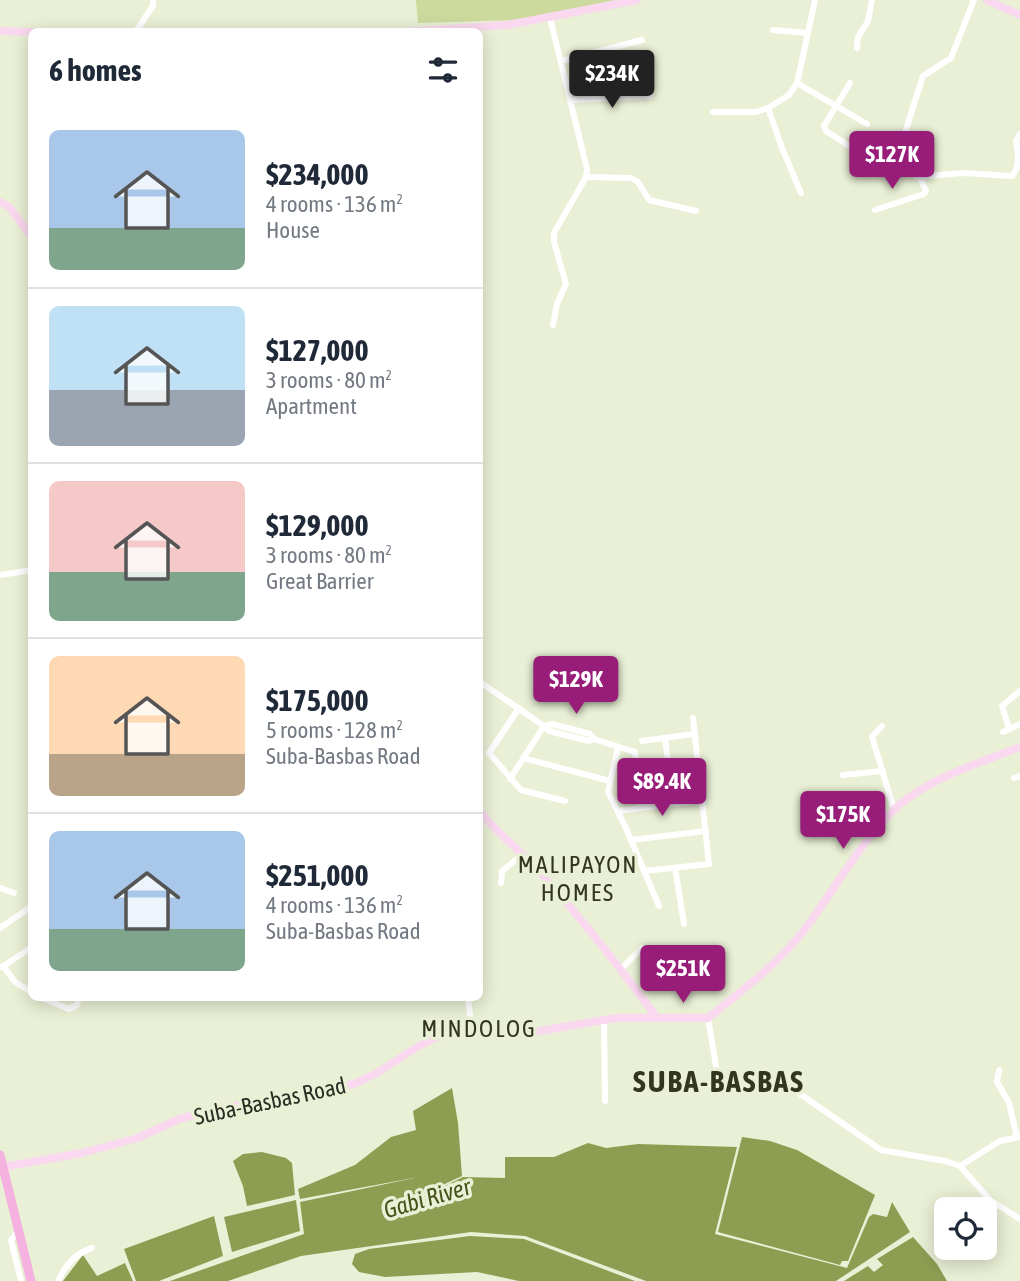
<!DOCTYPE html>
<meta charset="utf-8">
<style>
body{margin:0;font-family:"Asap Condensed",sans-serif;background:#f2f2f3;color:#1f2937;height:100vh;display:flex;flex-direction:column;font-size:26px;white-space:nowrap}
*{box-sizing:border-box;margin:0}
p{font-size:23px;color:#747a83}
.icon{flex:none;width:38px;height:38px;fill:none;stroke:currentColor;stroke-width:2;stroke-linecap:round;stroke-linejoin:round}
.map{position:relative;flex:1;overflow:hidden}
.drawer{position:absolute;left:28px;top:28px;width:455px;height:973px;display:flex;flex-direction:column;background:#fff;border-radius:10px;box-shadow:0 4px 18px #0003}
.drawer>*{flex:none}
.controls{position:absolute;left:934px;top:1197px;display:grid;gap:14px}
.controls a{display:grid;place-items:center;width:63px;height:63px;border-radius:10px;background:#fff;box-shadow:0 4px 18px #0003;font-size:35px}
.price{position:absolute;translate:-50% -60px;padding:0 16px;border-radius:7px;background:#971d78;color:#fff;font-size:23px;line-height:46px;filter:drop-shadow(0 2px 4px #0008)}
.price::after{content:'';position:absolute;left:50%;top:42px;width:21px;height:16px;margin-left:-10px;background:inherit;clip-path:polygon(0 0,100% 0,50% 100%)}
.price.active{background:#222;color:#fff}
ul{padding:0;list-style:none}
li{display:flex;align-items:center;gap:21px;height:175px;padding:0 21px}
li+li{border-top:2px solid #e0e1e3}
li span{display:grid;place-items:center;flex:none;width:196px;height:140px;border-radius:10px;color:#555}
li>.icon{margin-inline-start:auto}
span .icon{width:84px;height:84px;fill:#fffc;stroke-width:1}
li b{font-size:30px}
h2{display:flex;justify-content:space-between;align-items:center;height:84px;padding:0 21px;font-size:30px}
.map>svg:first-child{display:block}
</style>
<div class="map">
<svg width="1020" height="1281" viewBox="0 0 1020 1281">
<rect width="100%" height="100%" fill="#e9f0d5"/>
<!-- green -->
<path fill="#cdda9e" d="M416 0H616L520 20 418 23Z"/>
<!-- water -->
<g fill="#8f9d53">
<path d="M452 1088 458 1123 462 1176 421 1195 419 1185 420 1198 463 1177 505 1178V1157H554L588 1143 606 1148 638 1144 737 1147 715 1234 847 1268 869 1217 873 1214 887 1217 892 1202 910 1232 836 1281H646L525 1236 471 1232 301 1256 228 1281H170L304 1234 300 1202 419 1177 300 1199 298 1189 355 1165 391 1137 416 1130 413 1111Z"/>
<path d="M742 1137 770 1141 797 1150 875 1195 848 1261H842L840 1265 718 1232Z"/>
<path d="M262 1152 286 1158 292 1163 295 1195 247 1206 243 1186 233 1161 243 1154Z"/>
<path d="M296 1200 300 1231 232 1252 224 1217Z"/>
<path d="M214 1216 223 1256 159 1281H136L124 1249Z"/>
<path d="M470 1236 524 1239 635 1281H519L477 1272 385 1277 359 1272 352 1264 355 1254 369 1249Z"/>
<path d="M913 1237 937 1264 947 1281H844L868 1266 874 1272 883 1265 877 1259Z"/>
<path d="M83 1255 97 1276 125 1263 133 1281H63Z"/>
</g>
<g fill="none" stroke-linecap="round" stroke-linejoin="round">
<!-- street -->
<g stroke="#fff" stroke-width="6">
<path d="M974 0 951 58 923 76 901 145V157L917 177 963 173 1012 176C1020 167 1019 154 1016 141L1020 134"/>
<path d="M550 18 587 169 586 177 554 233V242L566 284 557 304 553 325"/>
<path d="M773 30 807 33"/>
<path d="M136 31 153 6V0"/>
<path d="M857 48 858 37 868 21 872 0"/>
<path d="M561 61 642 40"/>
<path d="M797 83 867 124"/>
<path d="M850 83 824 126 826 131 854 149"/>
<path d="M571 100 650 96"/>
<path d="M768 108 782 148 801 193"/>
<path d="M713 112H756L768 108 789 95 797 83 815 0"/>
<path d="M586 177 631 178 638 182 649 200 696 211"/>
<path d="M875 210 924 194 926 191 920 177"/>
<path d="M0 575 32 570"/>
<path d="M480 682 544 726 549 731 589 741 594 739 635 752 642 808"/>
<path d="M519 708 489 753 521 790 565 801"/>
<path d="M544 726 552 724 590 734 594 739"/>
<path d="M882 726 872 737 894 809"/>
<path d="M1009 728 1002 706 1020 691"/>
<path d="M1003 732 1020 724"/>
<path d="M665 738 673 803"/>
<path d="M642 741 694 734"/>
<path d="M618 747 608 792 625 826 659 906"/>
<path d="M523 758 610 781"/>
<path d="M843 775 883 771"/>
<path d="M1014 778 1020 776"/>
<path d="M510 779 544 726"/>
<path d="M618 811 703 800"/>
<path d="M631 840 706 831"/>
<path d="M675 868 684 924"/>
<path d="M644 871 709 864 693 718"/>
<path d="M501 883 502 871 522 855"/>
<path d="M0 888 14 893"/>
<path d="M0 928 32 906"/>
<path d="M3 966 16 983 32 992"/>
<path d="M2 967 32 947"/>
<path d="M621 969 642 948"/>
<path d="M42 998 69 1009 77 1005 79 998"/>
<path d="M468 998 472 1034"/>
<path d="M708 1018 717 1072 726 1083 748 1086 770 1084 790 1087 881 1150 945 1161 960 1166 990 1200 1020 1219"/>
<path d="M604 1019 605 1101"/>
<path d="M999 1070 997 1082 1009 1103 1017 1137"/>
<path d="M960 1166 1000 1141 1020 1137"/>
<path d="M18 1231 11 1240 21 1281"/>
<path d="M58 1281C65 1266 75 1253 92 1248"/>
</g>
<!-- secondary -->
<g stroke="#fad8ef" stroke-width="8">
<path d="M987 0 1020 15"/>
<path d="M0 31 32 32"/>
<path d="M106 32H184"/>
<path d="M403 32 507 25 637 0"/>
<path d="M0 202 9 207 32 237"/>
<path d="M480 812C495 830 513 845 530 862 576 910 618 965 657 1018"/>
<path d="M3 1167 82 1153 138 1138 179 1119 226 1107 300 1096 354 1084 377 1073 417 1047 437 1037 472 1034H523L615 1018H708C738 994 771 969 796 940 832 898 864 830 908 798 941 774 983 762 1020 747"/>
</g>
<!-- primary -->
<path stroke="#f5b1df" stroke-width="9" d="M0 1155 31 1281"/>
</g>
<g text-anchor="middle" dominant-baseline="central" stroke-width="7" stroke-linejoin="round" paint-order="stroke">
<!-- street labels -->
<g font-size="23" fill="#2a2d23" stroke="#e9f0d5">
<text transform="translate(270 1101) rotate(-12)">Suba-Basbas Road</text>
</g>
<!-- neighbourhood labels -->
<g font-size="24" letter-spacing="2" fill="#323621" stroke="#e9f0d5">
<text x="578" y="864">MALIPAYON<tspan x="578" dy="28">HOMES</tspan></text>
<text x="479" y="1028">MINDOLOG</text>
</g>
<!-- water labels -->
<g font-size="24" font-style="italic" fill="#48521b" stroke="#e9f0d5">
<text transform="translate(427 1198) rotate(-16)">Gabi River</text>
</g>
<!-- district labels -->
<g font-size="30" font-weight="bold" letter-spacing="2" fill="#323621" stroke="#e9f0d5">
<text x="719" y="1081">SUBA-BASBAS</text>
</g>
</g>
</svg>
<div class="controls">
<a><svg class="icon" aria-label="locate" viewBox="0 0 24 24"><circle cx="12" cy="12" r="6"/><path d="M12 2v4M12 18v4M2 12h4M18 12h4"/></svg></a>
</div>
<b class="price active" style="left:612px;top:110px">$234K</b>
<b class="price" style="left:892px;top:191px">$127K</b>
<b class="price" style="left:576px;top:716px">$129K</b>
<b class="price" style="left:662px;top:818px">$89.4K</b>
<b class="price" style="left:843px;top:851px">$175K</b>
<b class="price" style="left:683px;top:1005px">$251K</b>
<section class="drawer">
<h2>6 homes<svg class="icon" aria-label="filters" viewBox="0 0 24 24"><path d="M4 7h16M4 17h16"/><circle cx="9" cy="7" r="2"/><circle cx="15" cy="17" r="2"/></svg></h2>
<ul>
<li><span style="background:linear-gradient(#a9c7e8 70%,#7fa58c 0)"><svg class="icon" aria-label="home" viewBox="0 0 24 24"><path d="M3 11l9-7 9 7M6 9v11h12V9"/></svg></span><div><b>$234,000</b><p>4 rooms · 136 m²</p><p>House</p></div></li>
<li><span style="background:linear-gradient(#bfe0f5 60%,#9aa5b1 0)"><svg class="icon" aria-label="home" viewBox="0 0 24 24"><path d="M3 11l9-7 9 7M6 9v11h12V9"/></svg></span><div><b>$127,000</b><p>3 rooms · 80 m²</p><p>Apartment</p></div></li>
<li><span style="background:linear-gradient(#f6c9c9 65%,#7fa58c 0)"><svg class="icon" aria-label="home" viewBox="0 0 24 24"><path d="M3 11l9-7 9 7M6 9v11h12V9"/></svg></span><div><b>$129,000</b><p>3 rooms · 80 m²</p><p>Great Barrier</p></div></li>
<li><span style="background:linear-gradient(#ffd9b3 70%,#b9a48a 0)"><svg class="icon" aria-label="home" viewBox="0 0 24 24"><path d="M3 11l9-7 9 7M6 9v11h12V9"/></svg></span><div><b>$175,000</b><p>5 rooms · 128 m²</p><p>Suba-Basbas Road</p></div></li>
<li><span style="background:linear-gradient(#a9c7e8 70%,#7fa58c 0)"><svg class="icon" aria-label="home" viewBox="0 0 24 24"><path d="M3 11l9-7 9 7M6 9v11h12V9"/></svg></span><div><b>$251,000</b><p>4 rooms · 136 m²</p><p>Suba-Basbas Road</p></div></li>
</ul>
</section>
</div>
